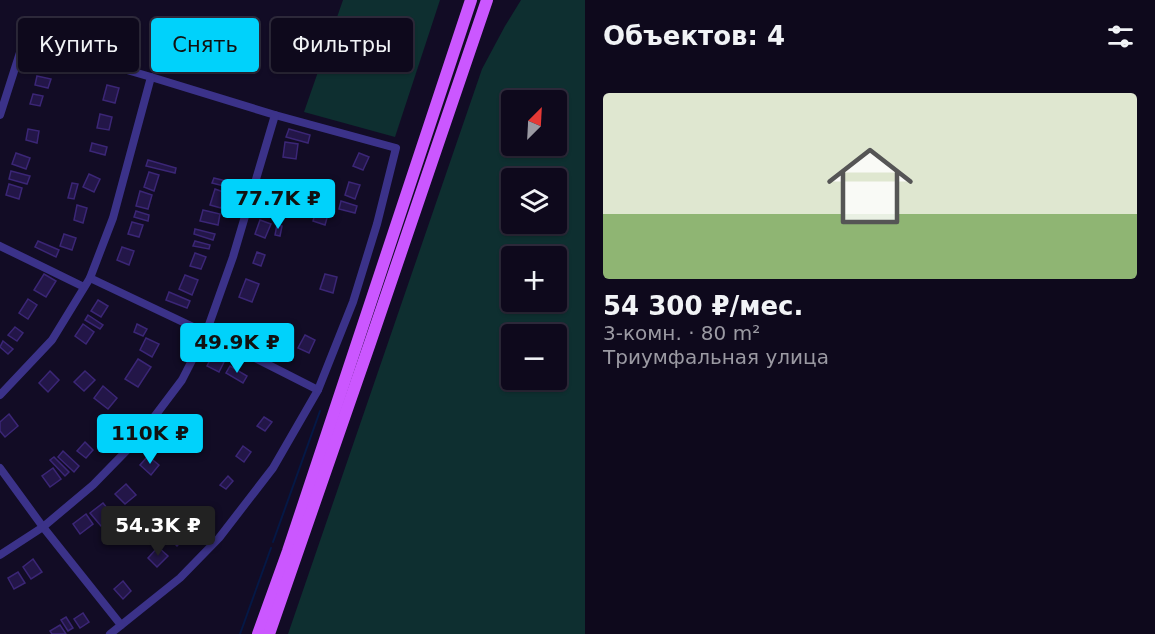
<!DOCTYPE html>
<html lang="ru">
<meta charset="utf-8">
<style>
body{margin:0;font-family:"DejaVu Sans",sans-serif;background:#1c1729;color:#f1f3f6;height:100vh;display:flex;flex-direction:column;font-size:22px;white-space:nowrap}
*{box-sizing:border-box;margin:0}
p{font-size:20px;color:#9b9aa3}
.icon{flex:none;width:33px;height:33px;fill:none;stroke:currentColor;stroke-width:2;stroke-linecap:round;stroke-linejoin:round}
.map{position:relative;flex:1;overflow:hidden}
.drawer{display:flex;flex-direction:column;background:#0e091c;width:570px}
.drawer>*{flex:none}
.hud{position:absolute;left:18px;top:18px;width:477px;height:54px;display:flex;gap:12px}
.needle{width:39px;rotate:24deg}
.fabs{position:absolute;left:501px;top:90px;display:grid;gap:12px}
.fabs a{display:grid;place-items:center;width:66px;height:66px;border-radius:6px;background:#0e091c;box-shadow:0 2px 4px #0004,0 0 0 2px #2e2a3b;font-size:30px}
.price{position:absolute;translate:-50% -51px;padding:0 14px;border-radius:6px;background:#00d2fb;color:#111;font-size:20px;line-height:39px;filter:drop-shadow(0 2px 3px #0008)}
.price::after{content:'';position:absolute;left:50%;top:36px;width:18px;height:14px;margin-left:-9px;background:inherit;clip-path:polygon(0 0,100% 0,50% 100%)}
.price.selected{background:#222;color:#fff}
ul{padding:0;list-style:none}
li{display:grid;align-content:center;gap:12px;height:318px;padding:0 18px}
li span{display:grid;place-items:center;height:186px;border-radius:6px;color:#555}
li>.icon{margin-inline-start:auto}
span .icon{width:108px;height:108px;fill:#fffc;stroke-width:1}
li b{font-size:26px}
h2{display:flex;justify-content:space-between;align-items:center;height:72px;padding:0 18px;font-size:26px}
.pill{padding:0 21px;border-radius:6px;background:#0e091c;box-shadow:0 2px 4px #0004,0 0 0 2px #2e2a3b;font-size:21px;line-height:54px}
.pill.selected{background:#00d2fb;color:#111}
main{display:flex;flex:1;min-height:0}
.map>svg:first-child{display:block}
</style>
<main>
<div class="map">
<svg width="585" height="634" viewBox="0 0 585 634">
<rect width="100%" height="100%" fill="#120c25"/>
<!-- green -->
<g fill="#0e2f30" fill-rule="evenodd">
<path d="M343 0H440L395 137 304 112Z"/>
<path d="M521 0H585V634H288L482 69 505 26ZM512 100H556V146H512ZM512 178H556V224H512ZM556 256V302H512V256ZM556 334V380H512V334Z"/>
</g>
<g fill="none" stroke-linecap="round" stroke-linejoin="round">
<!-- stream -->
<g stroke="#051845" stroke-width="2">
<path d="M273 542 320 411"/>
<path d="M240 634 271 548"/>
</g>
</g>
<!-- building -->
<g fill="#231648" stroke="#3b2676" stroke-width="1.5">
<path d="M37 76 51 79 48 88 35 85Z"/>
<path d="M107 85 119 88 115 103 103 100Z"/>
<path d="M33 94 43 96 40 106 30 104Z"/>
<path d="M100 114 112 117 109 130 97 128Z"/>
<path d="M28 129 39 131 37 143 26 140Z"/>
<path d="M289 129 310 135 308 143 286 137Z"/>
<path d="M285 142 298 144 296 159 283 157Z"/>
<path d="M92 143 107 147 105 155 90 151Z"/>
<path d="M16 153 30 158 26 169 12 164Z"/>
<path d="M359 153 369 157 363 170 353 166Z"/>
<path d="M148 160 176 168 175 173 146 166Z"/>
<path d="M11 171 30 176 27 184 9 179Z"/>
<path d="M149 172 159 175 154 191 144 187Z"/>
<path d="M89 174 100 179 94 192 83 187Z"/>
<path d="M214 178 230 182 228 187 212 183Z"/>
<path d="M305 181 314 184 310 200 301 198Z"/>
<path d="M349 182 360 185 355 199 345 195Z"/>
<path d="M72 183 78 184 74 199 68 198Z"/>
<path d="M9 184 22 188 19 199 6 195Z"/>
<path d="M215 189 226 193 221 208 210 205Z"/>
<path d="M140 191 152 195 148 209 136 206Z"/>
<path d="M341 201 357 206 355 213 339 209Z"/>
<path d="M77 205 87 208 83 223 74 220Z"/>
<path d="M317 207 329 211 325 225 313 221Z"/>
<path d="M203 210 220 214 218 225 200 221Z"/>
<path d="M136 211 149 215 148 221 134 217Z"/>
<path d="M260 220 271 224 265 238 255 234Z"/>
<path d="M132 222 143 225 139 237 128 234Z"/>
<path d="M277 225 282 226 280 236 275 235Z"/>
<path d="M195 229 215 234 213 240 194 234Z"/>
<path d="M64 234 76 238 72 250 60 246Z"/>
<path d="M38 241 59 250 56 257 35 247Z"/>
<path d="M195 241 210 245 209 249 193 246Z"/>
<path d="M122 247 134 251 129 265 117 260Z"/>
<path d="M257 252 265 255 261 266 253 263Z"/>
<path d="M195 253 206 257 201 269 190 266Z"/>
<path d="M44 274 56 281 46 297 34 290Z"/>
<path d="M325 274 337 277 333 293 320 289Z"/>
<path d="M185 275 198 280 192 295 179 289Z"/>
<path d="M246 279 259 284 252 302 239 297Z"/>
<path d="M169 292 190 301 187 308 166 300Z"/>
<path d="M28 299 37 305 28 319 19 313Z"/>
<path d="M98 300 108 306 101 317 91 311Z"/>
<path d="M88 315 103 325 100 329 85 320Z"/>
<path d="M83 324 94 332 86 344 75 336Z"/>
<path d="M137 324 147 329 143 336 134 332Z"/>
<path d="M15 327 23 333 17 341 8 335Z"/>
<path d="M305 335 315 340 309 353 298 348Z"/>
<path d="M146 338 159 344 152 357 140 350Z"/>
<path d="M3 341 13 349 8 354 0 347Z"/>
<path d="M212 356 224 362 219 372 207 366Z"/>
<path d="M138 359 151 367 138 387 125 379Z"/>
<path d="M230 366 247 376 243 383 226 373Z"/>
<path d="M50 371 59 380 48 392 39 383Z"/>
<path d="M85 371 95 380 84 391 74 382Z"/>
<path d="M103 386 117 398 108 409 94 398Z"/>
<path d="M9 414 18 426 5 437 0 431V422Z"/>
<path d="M181 415 191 422 182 434 173 426Z"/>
<path d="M105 416 115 424 108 433 98 424Z"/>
<path d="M264 417 272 422 265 431 257 426Z"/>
<path d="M85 442 93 450 86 458 77 451Z"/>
<path d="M243 446 251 452 244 462 236 456Z"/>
<path d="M63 451 79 466 74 472 58 457Z"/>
<path d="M148 456 159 465 151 475 140 465Z"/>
<path d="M54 457 69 472 65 476 50 460Z"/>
<path d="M53 468 61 479 50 487 42 476Z"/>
<path d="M228 476 233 481 226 489 220 485Z"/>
<path d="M126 484 136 495 125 504 115 494Z"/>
<path d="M103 503 113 515 101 526 90 513Z"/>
<path d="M86 514 93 524 80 534 73 524Z"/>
<path d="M182 522 191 531 177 546 168 537Z"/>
<path d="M158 547 168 556 157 567 148 558Z"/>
<path d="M33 559 42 572 31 579 23 567Z"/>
<path d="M18 572 25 583 14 589 8 578Z"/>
<path d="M123 581 131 591 123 599 114 589Z"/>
<path d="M83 613 89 622 80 628 74 619Z"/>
<path d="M66 617 73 628 68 631 61 620Z"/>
<path d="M60 625 66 634H52L50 631Z"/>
</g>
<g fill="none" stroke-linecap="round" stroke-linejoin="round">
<!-- minor -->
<g stroke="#3b3289" stroke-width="8">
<path d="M0 115 24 40 151 77 275 115 396 148 377 224 353 302 318 390 273 468 219 538 180 578 110 634"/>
<path d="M0 246 84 287"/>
<path d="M90 278 206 333 318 390"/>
<path d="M0 395 52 340 90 278 113 218 151 77"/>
<path d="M0 468 43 527 121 625"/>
<path d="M0 555 43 527 93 485 136 441 182 380 206 333 233 257 275 115"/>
</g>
<!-- primary -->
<g stroke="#cb57ff" stroke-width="12">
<path d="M258 634 288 551 471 0"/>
<path d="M269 634 369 346 487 0"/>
</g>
</g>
</svg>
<div class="fabs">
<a><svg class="needle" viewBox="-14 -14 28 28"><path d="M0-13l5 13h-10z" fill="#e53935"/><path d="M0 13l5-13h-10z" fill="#9b9aa3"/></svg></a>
<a><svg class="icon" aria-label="layers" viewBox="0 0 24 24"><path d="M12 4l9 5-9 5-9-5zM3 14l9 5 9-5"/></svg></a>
<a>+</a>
<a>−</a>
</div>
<b class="price" style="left:278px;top:230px">77.7K ₽</b>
<b class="price" style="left:237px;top:374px">49.9K ₽</b>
<b class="price" style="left:150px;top:465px">110K ₽</b>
<b class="price selected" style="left:158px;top:557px">54.3K ₽</b>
<div class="hud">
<a class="pill">Купить</a>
<a class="pill selected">Снять</a>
<a class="pill">Фильтры</a>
</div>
</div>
<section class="drawer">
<h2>Объектов: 4<svg class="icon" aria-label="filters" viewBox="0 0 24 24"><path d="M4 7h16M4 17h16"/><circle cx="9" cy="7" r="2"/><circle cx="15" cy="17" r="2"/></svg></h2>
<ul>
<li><span style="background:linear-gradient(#dfe7d0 65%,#8fb573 0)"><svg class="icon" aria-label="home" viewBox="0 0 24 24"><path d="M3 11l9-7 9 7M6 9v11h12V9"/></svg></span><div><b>54 300 ₽/мес.</b><p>3-комн. · 80 m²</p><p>Триумфальная улица</p></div></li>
</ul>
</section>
</main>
